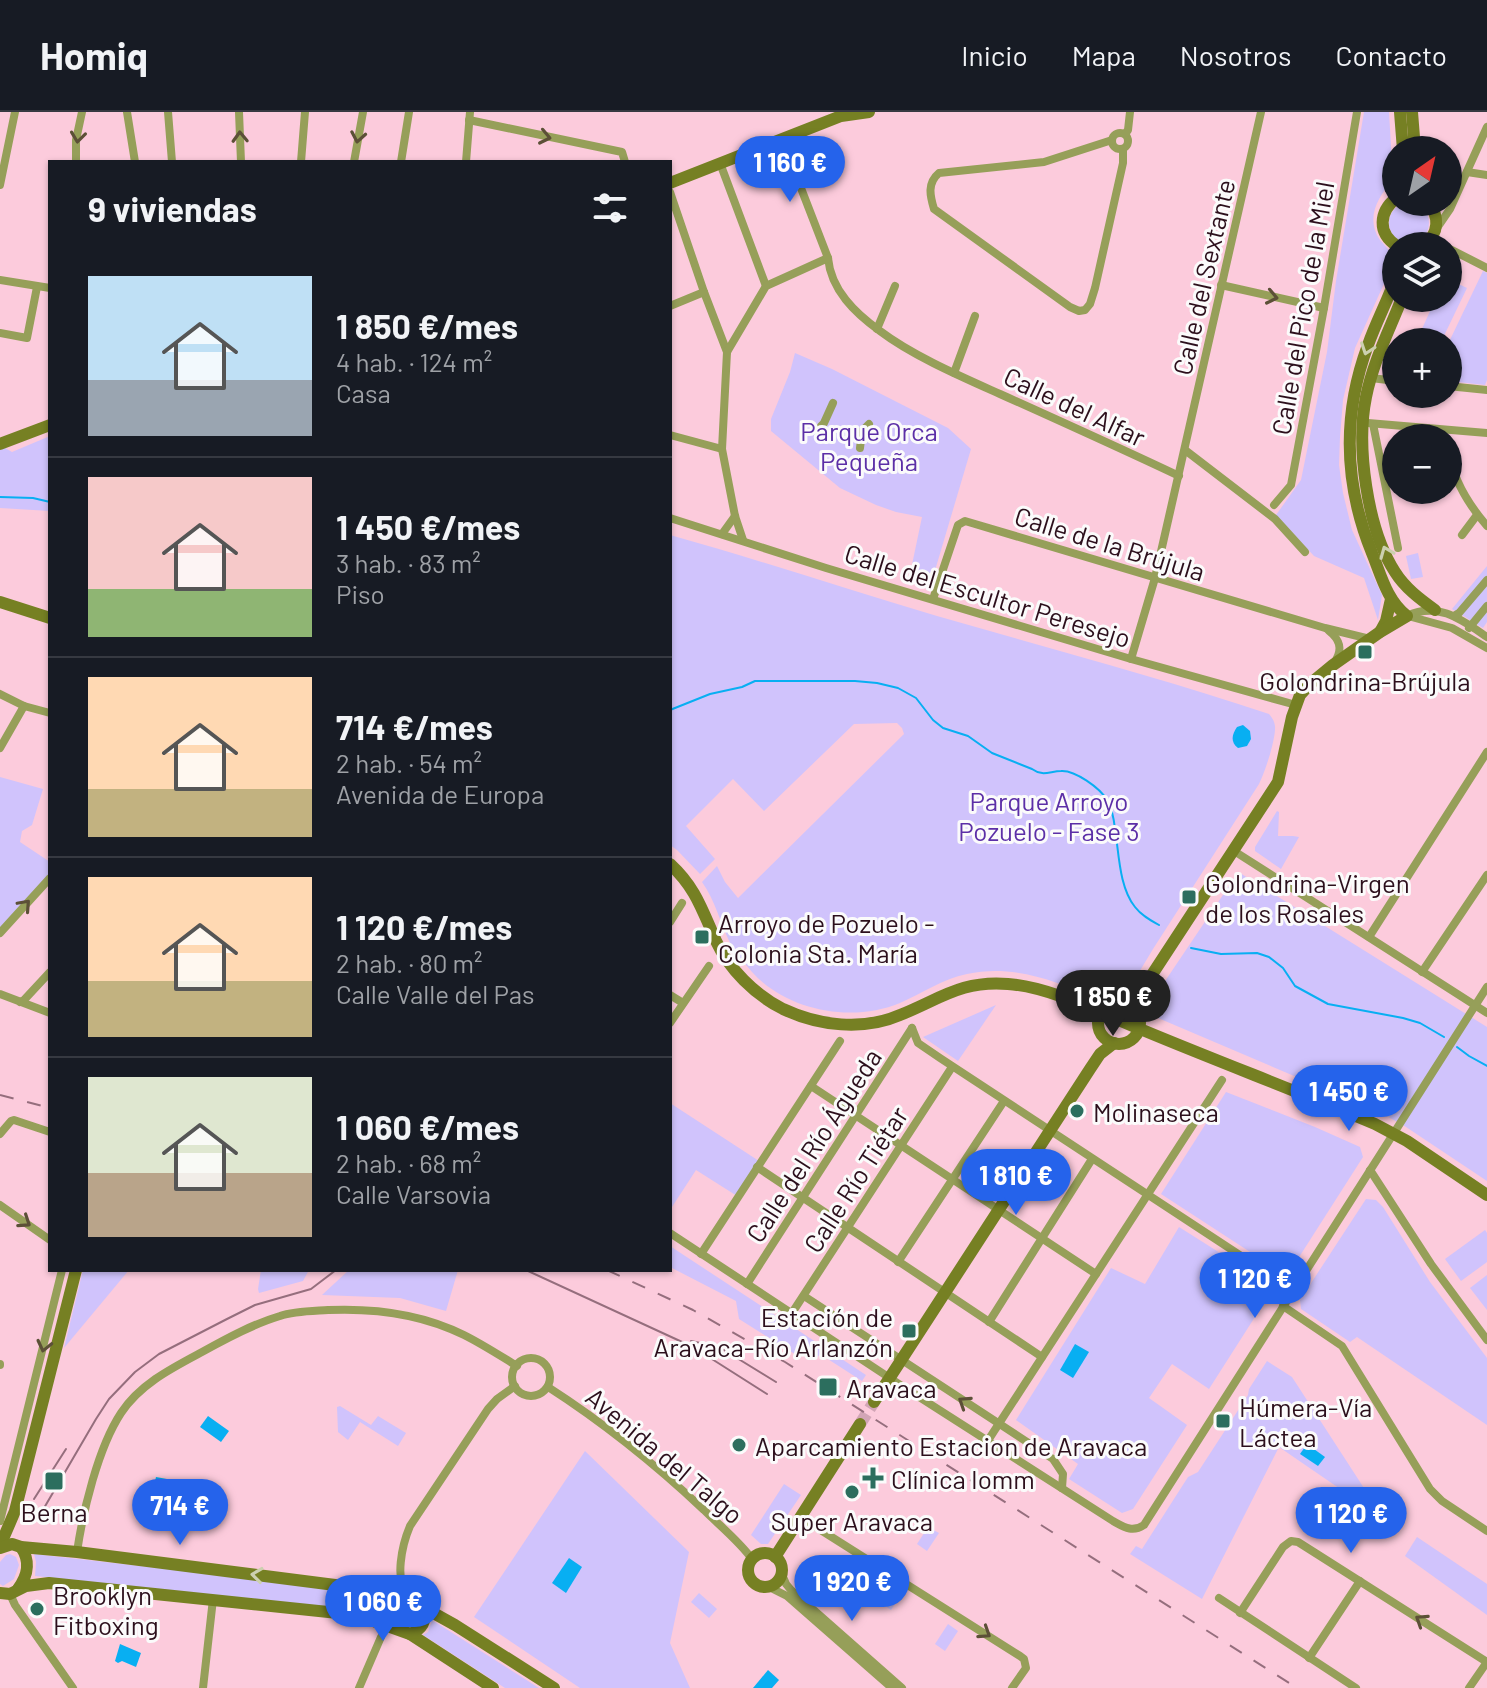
<!DOCTYPE html>
<html lang="es">
<meta charset="utf-8">
<style>
body{margin:0;font-family:Barlow,sans-serif;background:#242831;color:#f1f3f6;height:100vh;display:flex;flex-direction:column;font-size:30px;white-space:nowrap}
*{box-sizing:border-box;margin:0}
p{font-size:26px;color:#9ea1a6}
.icon{flex:none;width:44px;height:44px;fill:none;stroke:currentColor;stroke-width:2;stroke-linecap:round;stroke-linejoin:round}
.map{position:relative;flex:1;overflow:hidden}
.sheet{position:absolute;left:48px;top:48px;width:624px;height:1112px;display:flex;flex-direction:column;background:#171b24;border-radius:0px;box-shadow:0 2px 6px #0004}
.sheet>*{flex:none}
.needle{width:52px;rotate:34deg}
.buttons{position:absolute;left:1382px;top:24px;display:grid;gap:16px}
.buttons a{display:grid;place-items:center;width:80px;height:80px;border-radius:50%;background:#171b24;box-shadow:0 2px 6px #0004;font-size:40px}
.price{position:absolute;translate:-50% -68px;padding:0 18px;border-radius:28px;background:#2563eb;color:#fff;font-size:26px;line-height:52px;filter:drop-shadow(0 2px 4px #0008)}
.price::after{content:'';position:absolute;left:50%;top:48px;width:24px;height:18px;margin-left:-12px;background:inherit;clip-path:polygon(0 0,100% 0,50% 100%)}
.price.on{background:#222;color:#fff}
ul{padding:0;list-style:none}
li{display:flex;align-items:center;gap:24px;height:200px;padding:0 40px}
li+li{border-top:2px solid #363941}
li span{display:grid;place-items:center;flex:none;width:224px;height:160px;border-radius:0px;color:#555}
li>.icon{margin-inline-start:auto}
span .icon{width:96px;height:96px;fill:#fffc;stroke-width:1}
li b{font-size:34px}
h2{display:flex;justify-content:space-between;align-items:center;height:96px;padding:0 40px;font-size:34px}
header{display:flex;align-items:center;gap:48px;box-sizing:border-box;height:112px;padding:0 40px;background:#171b24;border-bottom:2px solid #363941}
header strong{font-size:38px}
nav{display:flex;gap:44px;margin-inline-start:auto;font-size:28px}
.map>svg:first-child{display:block}
</style>
<header>
<strong>Homiq</strong>
<nav><a>Inicio</a><a>Mapa</a><a>Nosotros</a><a>Contacto</a></nav>
</header>
<div class="map">
<svg width="1487" height="1576" viewBox="0 0 1487 1576">
<rect width="100%" height="100%" fill="#fccbdc"/>
<!-- green -->
<g fill="#d0c3fc">
<path d="M1364 0H1389L1393 68C1378 85 1365 106 1380 128 1384 133 1389 137 1392 143L1387 165 1355 236 1343 288 1340 325 1339 353 1343 381 1352 418 1382 483 1378 508 1364 466 1314 444 1276 403 1301 368 1327 240 1336 169Z"/>
<circle cx="1409" cy="111" r="20"/>
<path d="M1483 159 1487 161V268L1485 273 1448 269V232Z"/>
<path d="M1448 167 1467 176 1441 230H1416L1436 186H1448Z"/>
<path d="M795 241 832 257 948 316 971 337 931 472 909 467 922 405 896 400 876 393 840 376 771 319V307L790 260Z"/>
<path d="M50 324V399L0 396V333L12 340Z"/>
<path d="M670 423C760 448 848 478 937 504 1048 536 1159 565 1269 602 1272 606 1274 608 1275 614 1276 627 1265 660 1259 672L1153 837 1129 877 1108 881 1097 887C1056 869 1013 852 967 862 942 867 923 881 900 891 852 911 787 899 752 860 744 851 736 841 730 831 720 810 715 788 702 770L717 754 725 770 738 786 904 622 902 616 897 611 854 612 764 699 733 667 686 714 715 747 700 762 677 738 670 733Z"/>
<path d="M1418 441 1423 465 1411 467 1406 444Z"/>
<path d="M1487 454V510L1483 516 1452 497Z"/>
<path d="M0 665 43 677 32 713 22 719 20 730 50 750V761L0 816Z"/>
<path d="M1277 699 1279 700 1278 724H1293L1299 725 1281 757 1255 739V735Z"/>
<path d="M1240 761 1487 915V1069L1403 1013 1379 1000 1158 906 1153 887 1233 768Z"/>
<path d="M996 893 958 949 923 925Z"/>
<path d="M1226 980 1315 1015 1360 1035 1363 1045 1287 1164 1161 1082Z"/>
<path d="M670 991 759 1049 737 1084 696 1058 670 1098Z"/>
<path d="M1366 1087 1376 1088 1383 1095 1430 1170 1487 1246V1313L1357 1225 1350 1230 1301 1197 1300 1188Z"/>
<path d="M1179 1115 1274 1175 1209 1277 1172 1252 1149 1286 1187 1313 1133 1397 1122 1401 1069 1367 1078 1352 1016 1308 1111 1156 1145 1172Z"/>
<path d="M1485 1118 1487 1121V1150L1461 1169 1445 1147Z"/>
<path d="M670 1134 866 1263 862 1269 820 1242 816 1247 802 1238 798 1244 739 1207 736 1189 670 1155Z"/>
<path d="M83 1158H129L64 1236Z"/>
<path d="M261 1158H309L303 1169 259 1181 258 1177Z"/>
<path d="M349 1158H458L446 1199 400 1186 322 1183Z"/>
<path d="M1487 1163V1198L1470 1176Z"/>
<path d="M1267 1249 1292 1265 1384 1407 1279 1335 1202 1487 1130 1442 1136 1434 1142 1437 1188 1365 1198 1360 1248 1283 1249 1277Z"/>
<path d="M340 1294 371 1313 378 1304 406 1321 398 1334 360 1310 348 1328 338 1320 337 1295Z"/>
<path d="M585 1339 689 1440 670 1531 690 1576H580L474 1505Z"/>
<path d="M784 1372 801 1383 768 1432H761L751 1423Z"/>
<path d="M928 1415 939 1421 927 1439 917 1432Z"/>
<path d="M1417 1425 1487 1472V1503L1405 1444Z"/>
<path d="M10 1442 16 1445 19 1453 14 1467 3 1474 0 1472V1450L6 1443Z"/>
<path d="M34 1442 361 1479 357 1498 35 1464 36 1450Z"/>
<path d="M893 1474 903 1480 891 1498 881 1491Z"/>
<path d="M699 1481 717 1497 709 1506 691 1490Z"/>
<path d="M377 1484C386 1486 412 1493 417 1501 419 1503 418 1505 419 1508 416 1513 413 1516 407 1516L374 1504 370 1493Z"/>
<path d="M432 1508 539 1576H505L423 1523 428 1520Z"/>
<path d="M948 1512 958 1519 945 1539 935 1532Z"/>
</g>
<!-- water -->
<g fill="#08aff2">
<path d="M1243 613 1250 619 1251 627 1247 634 1238 636C1230 630 1232 622 1237 615Z"/>
<path d="M1075 1232 1089 1240 1073 1266 1060 1258Z"/>
<path d="M208 1304 229 1319 221 1330 200 1315Z"/>
<path d="M1307 1332 1325 1345 1318 1354 1300 1342Z"/>
<path d="M156 1365 167 1367 162 1387 151 1385Z"/>
<path d="M569 1446 582 1455 566 1481 552 1471Z"/>
<path d="M120 1532 141 1541 136 1555 122 1549 118 1551 115 1549Z"/>
<path d="M768 1558 779 1568 772 1576H753Z"/>
</g>
<g fill="none" stroke-linecap="round" stroke-linejoin="round">
<!-- stream -->
<g stroke="#08aff2" stroke-width="2">
<path d="M0 385 33 386 50 390"/>
<path d="M670 598 710 582 742 575 755 569H855L877 571 898 576 916 586 933 608 943 616 968 624 992 641 1032 657C1043 665 1050 659 1061 659 1075 658 1100 676 1107 688 1112 696 1114 708 1115 717 1119 741 1119 775 1135 795 1141 803 1150 808 1159 813"/>
<path d="M1191 836 1221 842 1257 841 1269 845 1283 856 1295 874 1328 892 1403 906 1420 911 1444 925"/>
<path d="M1457 935 1469 944 1487 954"/>
</g>
<!-- secondary-tunnel -->
<path stroke="#d2a5b6" stroke-width="12" stroke-dasharray="12 6" stroke-linecap="butt" d="M860 1312 874 1290"/>
<!-- street -->
<g stroke="#969f59" stroke-width="8">
<path d="M127 0 135 50"/>
<path d="M168 0 172 50"/>
<path d="M239 0 241 50"/>
<path d="M469 8 622 40 625 50"/>
<circle cx="1120" cy="29" r="8"/>
<path d="M1125 22 1128 18 1130 0"/>
<path d="M782 27 828 146C831 178 855 201 880 219 913 244 962 265 1000 282 1060 309 1120 336 1179 364"/>
<path d="M1112 28 1044 50 939 61C927 71 930 84 934 97L1070 195 1079 199 1085 198 1090 192 1095 176 1123 51V37"/>
<path d="M76 50V28L82 0"/>
<path d="M301 50 305 0"/>
<path d="M354 50 363 0"/>
<path d="M401 50 409 0"/>
<path d="M466 50 470 0"/>
<path d="M720 51 766 174"/>
<path d="M1467 60 1487 63"/>
<path d="M0 73 15 0"/>
<path d="M670 80 704 180 727 240"/>
<path d="M1437 116 1450 97 1487 15"/>
<path d="M1448 136 1487 156"/>
<path d="M0 168 50 176"/>
<path d="M1221 173 1324 196"/>
<path d="M670 194 704 180"/>
<path d="M877 217 895 174"/>
<path d="M0 221 27 226 37 175"/>
<path d="M954 261 975 204"/>
<path d="M1371 266 1396 269"/>
<path d="M1448 274 1487 278"/>
<path d="M1368 311 1487 321"/>
<path d="M1373 312 1398 436"/>
<path d="M821 314 824 311 833 291"/>
<path d="M670 323 722 337"/>
<path d="M860 336 862 319 869 312"/>
<path d="M1448 336C1452 365 1468 392 1487 414"/>
<path d="M1185 338 1275 407 1305 440"/>
<path d="M1274 393 1291 373 1324 196 1357 0"/>
<path d="M670 406 826 456 1131 547 1296 593"/>
<path d="M722 422 735 404"/>
<path d="M1462 423 1477 403"/>
<path d="M743 428 735 404 722 337 727 240 766 174 828 146"/>
<path d="M933 487 958 413 965 409 1325 516 1370 527"/>
<path d="M1407 504C1438 489 1462 508 1487 525"/>
<path d="M1408 504 1452 516 1487 536"/>
<path d="M1454 504 1459 501 1487 468"/>
<path d="M1469 516 1487 494"/>
<path d="M1329 519C1339 527 1343 536 1336 548"/>
<path d="M1131 547 1155 466 1261 0"/>
<path d="M0 582 24 594 50 601"/>
<path d="M0 636 24 594"/>
<path d="M1234 739 1487 901"/>
<path d="M670 810 682 791"/>
<path d="M0 821 50 766"/>
<path d="M1369 825 1487 640"/>
<path d="M1422 860 1487 763"/>
<path d="M0 882 50 901"/>
<path d="M670 883 683 891"/>
<path d="M20 890 24 888 50 860"/>
<path d="M670 911 709 854"/>
<path d="M912 916 918 931 940 946 1293 1178"/>
<path d="M811 974 1096 1162"/>
<path d="M0 1022 11 1009 14 1008 50 1020"/>
<path d="M757 1055 1042 1245"/>
<path d="M1370 1058 1431 1152 1487 1228"/>
<path d="M0 1093 50 1128"/>
<path d="M670 1121 905 1276 1113 1409C1124 1415 1132 1421 1144 1413L1487 875"/>
<path d="M701 1142 840 929"/>
<path d="M898 1150 1004 989"/>
<path d="M747 1172 912 916"/>
<path d="M804 1184 1053 1347 1063 1362 1062 1376"/>
<path d="M1283 1194 1342 1234 1430 1377 1442 1389 1487 1419"/>
<path d="M792 1201 952 955"/>
<path d="M989 1210 1092 1047"/>
<circle cx="531" cy="1265" r="19"/>
<path d="M0 1253V1252"/>
<path d="M548 1275C604 1311 655 1352 704 1398 720 1414 739 1429 752 1447"/>
<path d="M987 1330 1222 968"/>
<path d="M800 1405 1020 1544 1024 1547 1026 1556 1012 1576"/>
<path d="M0 1409 62 1158"/>
<path d="M77 1440C83 1399 98 1336 121 1301 140 1272 172 1256 202 1240 227 1226 253 1212 280 1204 294 1199 313 1199 328 1198 374 1196 422 1202 464 1223 482 1232 499 1243 517 1254"/>
<path d="M781 1460 786 1472 791 1478 902 1576"/>
<path d="M769 1475 787 1484 892 1576"/>
<path d="M10 1482 15 1493 73 1576"/>
<path d="M408 1485C394 1468 402 1433 410 1414L488 1297 497 1287 515 1274"/>
<path d="M1219 1486 1356 1576"/>
<path d="M1240 1501 1283 1435 1291 1429 1298 1430 1487 1550"/>
<path d="M1309 1546 1360 1469"/>
<path d="M203 1576 213 1487"/>
<path d="M359 1576 381 1525"/>
<path d="M1469 1576 1487 1550"/>
</g>
<!-- secondary -->
<g stroke="#768023" stroke-width="12">
<path d="M1400 0 1403 38"/>
<path d="M1412 0 1415 38"/>
<path d="M670 71 841 4 869 0"/>
<path d="M1396 86C1379 100 1377 121 1397 134"/>
<path d="M1424 134C1439 121 1440 105 1428 90"/>
<path d="M1402 186C1389 219 1373 250 1366 285 1356 334 1367 417 1395 460 1405 476 1420 487 1435 498"/>
<path d="M0 332 50 313"/>
<path d="M0 490 50 506"/>
<path d="M1380 520 1386 509 1391 487"/>
<path d="M670 752C696 776 702 798 716 829 729 857 755 883 783 897 819 914 863 919 900 903 940 887 962 868 1008 872 1052 875 1104 903 1145 919 1222 951 1299 980 1375 1012L1407 1029 1487 1083"/>
<circle cx="1119" cy="911" r="21"/>
<path d="M1136 898 1140 881 1278 670 1292 605 1300 583 1310 572 1333 553 1380 520 1407 504C1387 489 1381 463 1372 441 1344 372 1342 303 1368 233 1376 210 1388 188 1396 165"/>
<path d="M874 1290 1090 957 1100 942 1114 931"/>
<path d="M0 1434 15 1399 76 1158"/>
<path d="M0 1436 12 1432 21 1435 77 1440 382 1479 410 1488 455 1513 554 1576"/>
<circle cx="765" cy="1458" r="17"/>
<path d="M775 1445 860 1312"/>
<path d="M18 1477C28 1463 31 1450 21 1435"/>
<path d="M0 1481 10 1482 26 1474 49 1471 357 1503 410 1522 493 1576"/>
<path d="M370 1507C363 1495 367 1486 377 1479"/>
<path d="M410 1522C423 1517 427 1509 424 1495"/>
</g>
<!-- tram -->
<g stroke="#956e7d" stroke-width="2">
<path d="M526 1158 693 1235 767 1282"/>
<path d="M691 1229 719 1235 776 1270"/>
<path d="M34 1387 66 1337"/>
<path d="M37 1408 96 1307 109 1287 135 1260 159 1242 227 1207 255 1193 311 1177 336 1158"/>
</g>
<!-- rail -->
<g stroke="#956e7d" stroke-width="2" stroke-dasharray="14 14" stroke-linecap="butt">
<path d="M0 983 50 996"/>
<path d="M607 1158 693 1198 785 1250 1297 1576"/>
</g>
</g>
<!-- one-way arrows -->
<defs><path id="oneway-chevron" d="M-2-3.5L2.5 0L-2 3.5" fill="none" stroke-width="1.6" stroke-linecap="round" stroke-linejoin="round" transform="scale(2)"/></defs>
<g stroke="#5c5037">
<use href="#oneway-chevron" transform="translate(78 25) rotate(97)"/>
<use href="#oneway-chevron" transform="translate(240 25) rotate(-92)"/>
<use href="#oneway-chevron" transform="translate(358 25) rotate(100)"/>
<use href="#oneway-chevron" transform="translate(545 25) rotate(12)"/>
<use href="#oneway-chevron" transform="translate(1272 185) rotate(12)"/>
<use href="#oneway-chevron" transform="translate(25 793) rotate(-48)"/>
<use href="#oneway-chevron" transform="translate(25 1110) rotate(34)"/>
<use href="#oneway-chevron" transform="translate(44 1234) rotate(103)"/>
<use href="#oneway-chevron" transform="translate(964 1290) rotate(-147)"/>
<use href="#oneway-chevron" transform="translate(1421 1508) rotate(-147)"/>
<use href="#oneway-chevron" transform="translate(985 1521) rotate(33)"/>
</g>
<g stroke="#ccd0af">
<use href="#oneway-chevron" transform="translate(1367 237) rotate(109)"/>
<use href="#oneway-chevron" transform="translate(1386 440) rotate(-112)"/>
<use href="#oneway-chevron" transform="translate(257 1463) rotate(-173)"/>
</g>
<!-- markers -->
<g fill="#2c6e5e" stroke="#fbfbfb" stroke-width="3">
<rect x="1357" y="532" width="16" height="16" rx="4"/>
<rect x="1181" y="777" width="16" height="16" rx="4"/>
<rect x="694" y="817" width="16" height="16" rx="4"/>
<circle cx="1077" cy="999" r="8"/>
<rect x="901" y="1211" width="16" height="16" rx="4"/>
<rect x="818" y="1265" width="20" height="20" rx="4"/>
<rect x="1215" y="1301" width="16" height="16" rx="4"/>
<circle cx="739" cy="1333" r="8"/>
<path d="M869 1354h8v8h8v8h-8v8h-8v-8h-8v-8h8z"/>
<rect x="44" y="1359" width="20" height="20" rx="4"/>
<circle cx="852" cy="1380" r="8"/>
<circle cx="37" cy="1497" r="8"/>
</g>
<g text-anchor="middle" dominant-baseline="central" stroke-width="6" stroke-linejoin="round" paint-order="stroke">
<!-- street labels -->
<g font-size="26" fill="#2c0f1c" stroke="#fbfbfb">
<text transform="translate(1203 165) rotate(-77)">Calle del Sextante</text>
<text transform="translate(1302 196) rotate(-80)">Calle del Pico de la Miel</text>
<text transform="translate(1075 294) rotate(25)">Calle del Alfar</text>
<text transform="translate(1110 431) rotate(17)">Calle de la Brújula</text>
<text transform="translate(988 483) rotate(17)">Calle del Escultor Peresejo</text>
<text transform="translate(813 1033) rotate(-57)">Calle del Río Águeda</text>
<text transform="translate(855 1067) rotate(-57)">Calle Río Tiétar</text>
<text transform="translate(665 1343) rotate(40)">Avenida del Talgo</text>
</g>
<!-- park labels -->
<g font-size="26" fill="#5c2fa7" stroke="#fbfbfb">
<text x="869" y="318">Parque Orca<tspan x="869" dy="30">Pequeña</tspan></text>
<text x="1049" y="688">Parque Arroyo<tspan x="1049" dy="30">Pozuelo - Fase 3</tspan></text>
</g>
<!-- poi labels -->
<g font-size="26" fill="#2c0f1c" stroke="#fbfbfb" text-anchor="start">
<text x="1365" y="568" text-anchor="middle">Golondrina-Brújula</text>
<text x="1205" y="770">Golondrina-Virgen<tspan x="1205" dy="30">de los Rosales</tspan></text>
<text x="718" y="810">Arroyo de Pozuelo -<tspan x="718" dy="30">Colonia Sta. María</tspan></text>
<text x="1093" y="999">Molinaseca</text>
<text x="893" y="1204" text-anchor="end">Estación de<tspan x="893" dy="30">Aravaca-Río Arlanzón</tspan></text>
<text x="846" y="1275">Aravaca</text>
<text x="1239" y="1294">Húmera-Vía<tspan x="1239" dy="30">Láctea</tspan></text>
<text x="755" y="1333">Aparcamiento Estacion de Aravaca</text>
<text x="891" y="1366">Clínica Iomm</text>
<text x="54" y="1399" text-anchor="middle">Berna</text>
<text x="852" y="1408" text-anchor="middle">Super Aravaca</text>
<text x="53" y="1482">Brooklyn<tspan x="53" dy="30">Fitboxing</tspan></text>
</g>
</g>
</svg>
<div class="buttons">
<a><svg class="needle" viewBox="-14 -14 28 28"><path d="M0-13l5 13h-10z" fill="#e53935"/><path d="M0 13l5-13h-10z" fill="#9ea1a6"/></svg></a>
<a><svg class="icon" aria-label="layers" viewBox="0 0 24 24"><path d="M12 4l9 5-9 5-9-5zM3 14l9 5 9-5"/></svg></a>
<a>+</a>
<a>−</a>
</div>
<b class="price" style="left:790px;top:92px">1 160 €</b>
<b class="price on" style="left:1113px;top:926px">1 850 €</b>
<b class="price" style="left:1349px;top:1021px">1 450 €</b>
<b class="price" style="left:1016px;top:1105px">1 810 €</b>
<b class="price" style="left:1255px;top:1208px">1 120 €</b>
<b class="price" style="left:180px;top:1435px">714 €</b>
<b class="price" style="left:1351px;top:1443px">1 120 €</b>
<b class="price" style="left:852px;top:1511px">1 920 €</b>
<b class="price" style="left:383px;top:1531px">1 060 €</b>
<section class="sheet">
<h2>9 viviendas<svg class="icon" aria-label="filters" viewBox="0 0 24 24"><path d="M4 7h16M4 17h16"/><circle cx="9" cy="7" r="2"/><circle cx="15" cy="17" r="2"/></svg></h2>
<ul>
<li><span style="background:linear-gradient(#bfe0f5 65%,#9aa5b1 0)"><svg class="icon" aria-label="home" viewBox="0 0 24 24"><path d="M3 11l9-7 9 7M6 9v11h12V9"/></svg></span><div><b>1 850 €/mes</b><p>4 hab. · 124 m²</p><p>Casa</p></div></li>
<li><span style="background:linear-gradient(#f6c9c9 70%,#8fb573 0)"><svg class="icon" aria-label="home" viewBox="0 0 24 24"><path d="M3 11l9-7 9 7M6 9v11h12V9"/></svg></span><div><b>1 450 €/mes</b><p>3 hab. · 83 m²</p><p>Piso</p></div></li>
<li><span style="background:linear-gradient(#ffd9b3 70%,#c2b280 0)"><svg class="icon" aria-label="home" viewBox="0 0 24 24"><path d="M3 11l9-7 9 7M6 9v11h12V9"/></svg></span><div><b>714 €/mes</b><p>2 hab. · 54 m²</p><p>Avenida de Europa</p></div></li>
<li><span style="background:linear-gradient(#ffd9b3 65%,#c2b280 0)"><svg class="icon" aria-label="home" viewBox="0 0 24 24"><path d="M3 11l9-7 9 7M6 9v11h12V9"/></svg></span><div><b>1 120 €/mes</b><p>2 hab. · 80 m²</p><p>Calle Valle del Pas</p></div></li>
<li><span style="background:linear-gradient(#dfe7d0 60%,#b9a48a 0)"><svg class="icon" aria-label="home" viewBox="0 0 24 24"><path d="M3 11l9-7 9 7M6 9v11h12V9"/></svg></span><div><b>1 060 €/mes</b><p>2 hab. · 68 m²</p><p>Calle Varsovia</p></div></li>
</ul>
</section>
</div>
